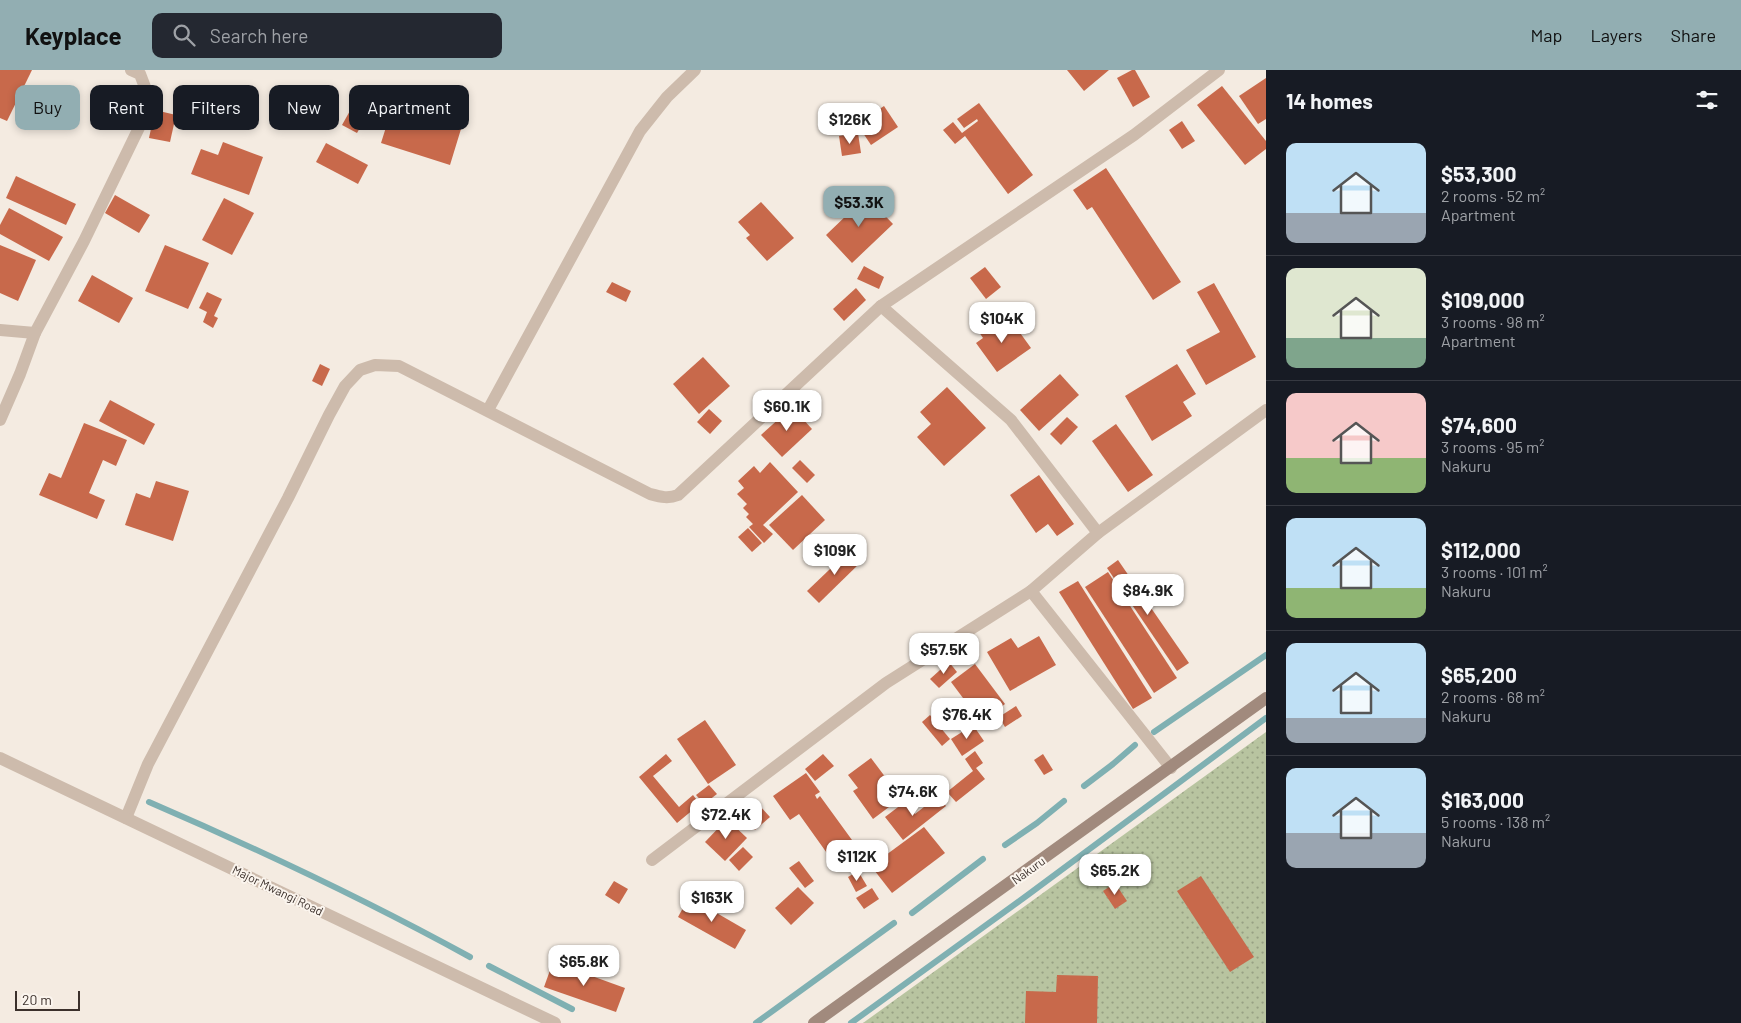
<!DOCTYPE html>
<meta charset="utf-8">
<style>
body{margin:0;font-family:Barlow,sans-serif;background:#242831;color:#f1f3f6;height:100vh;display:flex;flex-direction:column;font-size:19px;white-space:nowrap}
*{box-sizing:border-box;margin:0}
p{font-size:16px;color:#9ea1a6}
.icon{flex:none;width:28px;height:28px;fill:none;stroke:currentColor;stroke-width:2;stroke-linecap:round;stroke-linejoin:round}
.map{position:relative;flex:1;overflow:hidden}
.side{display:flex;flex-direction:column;background:#171b24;width:475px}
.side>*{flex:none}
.banner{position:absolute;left:15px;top:15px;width:475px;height:45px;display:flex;gap:10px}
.scale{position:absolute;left:15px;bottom:12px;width:65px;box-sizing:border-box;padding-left:5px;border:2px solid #3b302b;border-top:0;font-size:14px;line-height:18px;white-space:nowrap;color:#3b302b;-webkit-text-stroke:4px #fbf5ee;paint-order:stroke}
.price{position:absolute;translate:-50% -42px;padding:0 11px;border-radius:10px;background:#fff;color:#222;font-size:16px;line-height:32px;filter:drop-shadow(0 1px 2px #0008)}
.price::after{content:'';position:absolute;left:50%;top:30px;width:15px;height:11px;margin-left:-8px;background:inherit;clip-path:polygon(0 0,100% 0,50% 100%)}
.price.selected{background:#92aeb2;color:#111}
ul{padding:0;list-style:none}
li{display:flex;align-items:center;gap:15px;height:125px;padding:0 20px}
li+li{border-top:1px solid #363941}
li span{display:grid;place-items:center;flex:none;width:140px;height:100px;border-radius:10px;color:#555}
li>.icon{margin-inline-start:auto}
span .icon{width:60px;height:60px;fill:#fffc;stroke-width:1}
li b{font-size:21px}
h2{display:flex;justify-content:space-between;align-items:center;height:60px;padding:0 20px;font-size:21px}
.chip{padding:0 18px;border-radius:10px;background:#171b24;box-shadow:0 2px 8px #0003;font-size:18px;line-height:45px}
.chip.selected{background:#92aeb2;color:#111}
header{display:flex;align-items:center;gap:30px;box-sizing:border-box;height:70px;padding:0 25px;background:#92aeb2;color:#111}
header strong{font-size:24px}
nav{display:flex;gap:28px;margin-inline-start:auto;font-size:18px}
.search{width:350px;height:45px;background:#242831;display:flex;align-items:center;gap:12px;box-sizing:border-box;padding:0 18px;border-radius:10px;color:#9ea1a6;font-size:19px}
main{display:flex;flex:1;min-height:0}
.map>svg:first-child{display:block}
</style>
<header>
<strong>Keyplace</strong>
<div class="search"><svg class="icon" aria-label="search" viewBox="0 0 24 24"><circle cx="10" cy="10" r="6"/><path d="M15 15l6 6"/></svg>Search here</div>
<nav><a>Map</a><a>Layers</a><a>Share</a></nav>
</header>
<main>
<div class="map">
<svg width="1266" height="953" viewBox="0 0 1266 953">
<defs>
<pattern id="grass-dots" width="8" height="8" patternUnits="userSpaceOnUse" patternTransform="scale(1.25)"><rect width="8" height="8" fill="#b8c4a0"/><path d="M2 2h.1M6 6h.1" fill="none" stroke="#97a083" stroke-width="1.8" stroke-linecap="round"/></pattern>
</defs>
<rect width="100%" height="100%" fill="#f4ebe1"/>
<!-- grass -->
<path fill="url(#grass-dots)" d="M1266 662V953H863Z"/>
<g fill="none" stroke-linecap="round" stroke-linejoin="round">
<!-- stream -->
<g stroke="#7fb0b2" stroke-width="6">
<path d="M1154 662 1266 585"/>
<path d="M1084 716 1113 694 1135 675"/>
<path d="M149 732C258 779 366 830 470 887"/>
<path d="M1005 775 1037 753 1064 731"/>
<path d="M912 843 983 789"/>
<path d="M489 896 572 939"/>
<path d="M756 953 894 853"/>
<path d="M851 953 1029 824 1266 648"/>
</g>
</g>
<!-- building -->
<g fill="#c8694b">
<path d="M0 0H32L7 51 0 48Z"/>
<path d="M1067 0H1109L1084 21Z"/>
<path d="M1132 0H1135L1150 27 1133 37 1117 8Z"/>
<path d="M1266 8V49L1258 54 1239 26Z"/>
<path d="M1222 16 1266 71V79L1245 95 1197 35Z"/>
<path d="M296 23 312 30 303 54 287 48Z"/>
<path d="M360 23 375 31 357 63 342 55Z"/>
<path d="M439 24 457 25V42L438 41Z"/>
<path d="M417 32 437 38 433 50 461 59 450 95 381 73 393 35 414 41Z"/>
<path d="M979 33 1033 105 1008 124 965 66 955 74 943 60 953 52 962 63 978 51 977 49 964 58 957 49Z"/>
<path d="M884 36 898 57 871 75 857 54Z"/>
<path d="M155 40 176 45 170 72 149 68Z"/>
<path d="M1182 51 1195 71 1182 79 1169 60Z"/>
<path d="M858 63 861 83 842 86 839 66Z"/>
<path d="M223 72 263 87 249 125 191 104 201 79 218 85Z"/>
<path d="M326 73 368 95 358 114 316 92Z"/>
<path d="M1106 98 1181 212 1153 230 1092 137 1087 140 1073 120Z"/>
<path d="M16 106 76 134 66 155 6 128Z"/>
<path d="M863 123 893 154 852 193 826 165 849 143 846 139Z"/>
<path d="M115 125 150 145 139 163 105 143Z"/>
<path d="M224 128 254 143 232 185 202 170Z"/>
<path d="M761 132 794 168 767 191 746 168 750 165 738 152Z"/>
<path d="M9 138 63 167 49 191 0 164V155Z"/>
<path d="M0 175 36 190 18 231 0 223Z"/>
<path d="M165 175 209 193 188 239 145 221Z"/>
<path d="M864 196 884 207 879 219 857 209Z"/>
<path d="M985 197 1001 217 986 229 970 208Z"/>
<path d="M92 205 133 228 119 253 78 231Z"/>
<path d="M612 212 631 221 626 232 606 222Z"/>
<path d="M1214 213 1256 287 1206 315 1186 280 1220 262 1197 222Z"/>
<path d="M856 218 866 230 844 251 833 239Z"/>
<path d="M207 222 222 229 214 246 218 248 213 258 203 252 207 242 199 238Z"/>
<path d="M1010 249 1031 278 997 302 976 273 983 268 979 262 993 252 997 257Z"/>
<path d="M703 287 730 316 699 344 673 314Z"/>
<path d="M320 294 330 299 322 316 312 311Z"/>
<path d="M1177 294 1196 324 1183 332 1192 346 1152 371 1125 326Z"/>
<path d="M1060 304 1079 325 1039 361 1020 340Z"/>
<path d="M947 317 986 358 944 396 917 367 931 354 920 342Z"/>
<path d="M110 330 155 354 144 375 99 351Z"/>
<path d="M792 337 812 359 782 387 761 365Z"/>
<path d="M709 339 722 351 710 364 697 352Z"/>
<path d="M1067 347 1078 357 1061 375 1050 364Z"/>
<path d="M84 353 127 370 116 396 103 390 89 423 105 430 97 449 39 425 49 403 61 408Z"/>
<path d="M1116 354 1153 405 1128 422 1092 371Z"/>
<path d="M800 390 815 405 807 413 792 398Z"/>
<path d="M770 392 798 422 763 455 773 464 764 473 749 457 753 454 746 447 749 444 743 438 747 434 737 424 744 418 738 411 754 396 760 403Z"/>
<path d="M1039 405 1074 454 1057 466 1048 454 1036 463 1010 425Z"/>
<path d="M156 411 189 421 173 471 125 455 136 423 150 428Z"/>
<path d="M802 425 825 450 793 480 769 455Z"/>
<path d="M748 458 762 473 752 482 738 467Z"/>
<path d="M851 479 862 491 819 533 807 521Z"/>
<path d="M1118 490 1189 593 1177 601 1107 498Z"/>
<path d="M1108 502 1177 608 1154 623 1085 517Z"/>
<path d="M1078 511 1152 628 1133 639 1059 522Z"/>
<path d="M1039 566 1056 595 1010 621 987 582 1011 568 1018 578Z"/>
<path d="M949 592 957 602 939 618 930 609Z"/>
<path d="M975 594 1005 634 981 652 951 612Z"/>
<path d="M1016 636 1022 646 1005 657 999 647Z"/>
<path d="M930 645 950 669 942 676 922 652Z"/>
<path d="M705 650 736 695 708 714 677 669Z"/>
<path d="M973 655 984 671 962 686 951 669Z"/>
<path d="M975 681 983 693 976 698 985 709 956 732 947 722 973 701 965 689Z"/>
<path d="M666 684 672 691 653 706 679 737 693 725 700 734 677 753 639 707Z"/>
<path d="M823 684 834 696 815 711 805 699Z"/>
<path d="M1043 684 1053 700 1044 705 1034 690Z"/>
<path d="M871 688 901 728 873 749 853 721 858 718 848 705Z"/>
<path d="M806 703 820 722 815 725 817 729 820 726 852 770 829 786 799 744 790 750 773 726Z"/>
<path d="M709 715 717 724 704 734 696 725Z"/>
<path d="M938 726 946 736 903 770 885 747 906 731 915 744Z"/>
<path d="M759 735 770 747 755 760 744 749Z"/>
<path d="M727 749 747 768 725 791 705 772Z"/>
<path d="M924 757 945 783 892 823 871 796Z"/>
<path d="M743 777 753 787 739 801 729 790Z"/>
<path d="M799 791 814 811 805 818 789 798Z"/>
<path d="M858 801 867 816 856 822 848 807Z"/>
<path d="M1201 806 1254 887 1230 902 1177 821Z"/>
<path d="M614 811 628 819 619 834 605 825Z"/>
<path d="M1115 813 1127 831 1115 839 1103 821Z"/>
<path d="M798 817 814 833 791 855 775 838Z"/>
<path d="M872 818 879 829 864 839 856 828Z"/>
<path d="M689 827 746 860 735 879 678 847Z"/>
<path d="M553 892 625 918 616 942 544 917Z"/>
<path d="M1057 905 1098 906 1097 953H1025L1026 921 1056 922Z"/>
</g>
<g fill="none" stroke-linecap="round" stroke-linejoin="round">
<!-- minor -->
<g stroke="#cdbbac" stroke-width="12">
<path d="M881 236 1011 350 1098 463 1266 340"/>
<path d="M0 260 35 263 84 171 151 33 140 4 131 0"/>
<path d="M488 340 640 61 667 27 695 0"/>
<path d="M0 350 20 304 35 263"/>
<path d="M1031 521 1171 698"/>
<path d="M126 748 148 694 288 428 329 345 345 316 360 300 375 295 399 296 650 424C661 427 668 429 678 425L881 236 1134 65 1219 0"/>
<path d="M652 790 886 613 1031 521 1098 463"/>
</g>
<!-- tertiary -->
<path stroke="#cdbbac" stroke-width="12" d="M0 688 555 953"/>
<!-- secondary -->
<path stroke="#a18a7d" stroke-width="12" d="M814 953 1266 628"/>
</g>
<g text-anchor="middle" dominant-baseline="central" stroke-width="4" stroke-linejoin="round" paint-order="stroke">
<!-- street labels -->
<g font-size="12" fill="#3b302b" stroke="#fbf5ee">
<text transform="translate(1028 800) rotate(-36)">Nakuru</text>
<text transform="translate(278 820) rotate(26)">Major Mwangi Road</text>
</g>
</g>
</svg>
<div class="scale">20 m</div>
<b class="price" style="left:850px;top:75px">$126K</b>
<b class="price selected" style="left:859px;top:158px">$53.3K</b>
<b class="price" style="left:1002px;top:274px">$104K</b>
<b class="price" style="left:787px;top:362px">$60.1K</b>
<b class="price" style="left:835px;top:506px">$109K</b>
<b class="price" style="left:1148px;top:546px">$84.9K</b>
<b class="price" style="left:944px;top:605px">$57.5K</b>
<b class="price" style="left:967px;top:670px">$76.4K</b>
<b class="price" style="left:913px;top:747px">$74.6K</b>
<b class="price" style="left:726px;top:770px">$72.4K</b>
<b class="price" style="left:857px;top:812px">$112K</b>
<b class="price" style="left:1115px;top:826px">$65.2K</b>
<b class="price" style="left:712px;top:853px">$163K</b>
<b class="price" style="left:584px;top:917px">$65.8K</b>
<div class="banner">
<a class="chip selected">Buy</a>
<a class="chip">Rent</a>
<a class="chip">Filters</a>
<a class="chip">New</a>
<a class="chip">Apartment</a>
</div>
</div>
<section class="side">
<h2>14 homes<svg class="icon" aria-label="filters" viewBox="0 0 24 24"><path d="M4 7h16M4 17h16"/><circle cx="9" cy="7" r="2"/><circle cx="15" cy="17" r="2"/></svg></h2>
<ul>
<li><span style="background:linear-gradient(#bfe0f5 70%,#9aa5b1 0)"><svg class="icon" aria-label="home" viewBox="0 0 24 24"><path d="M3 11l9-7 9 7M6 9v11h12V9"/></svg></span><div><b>$53,300</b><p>2 rooms · 52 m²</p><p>Apartment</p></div></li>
<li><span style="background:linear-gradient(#dfe7d0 70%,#7fa58c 0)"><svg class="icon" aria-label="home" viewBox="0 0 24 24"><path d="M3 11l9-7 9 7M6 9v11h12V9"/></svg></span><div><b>$109,000</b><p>3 rooms · 98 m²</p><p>Apartment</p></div></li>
<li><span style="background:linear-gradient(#f6c9c9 65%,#8fb573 0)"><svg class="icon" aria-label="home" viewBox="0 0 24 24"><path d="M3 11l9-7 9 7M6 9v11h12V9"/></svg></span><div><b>$74,600</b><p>3 rooms · 95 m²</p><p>Nakuru</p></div></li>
<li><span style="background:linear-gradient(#bfe0f5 70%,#8fb573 0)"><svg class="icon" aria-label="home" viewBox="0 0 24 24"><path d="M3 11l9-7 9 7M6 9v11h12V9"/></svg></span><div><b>$112,000</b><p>3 rooms · 101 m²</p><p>Nakuru</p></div></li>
<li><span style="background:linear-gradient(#bfe0f5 75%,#9aa5b1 0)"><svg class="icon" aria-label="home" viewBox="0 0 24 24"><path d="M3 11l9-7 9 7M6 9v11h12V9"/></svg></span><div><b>$65,200</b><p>2 rooms · 68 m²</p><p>Nakuru</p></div></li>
<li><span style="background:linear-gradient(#bfe0f5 65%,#9aa5b1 0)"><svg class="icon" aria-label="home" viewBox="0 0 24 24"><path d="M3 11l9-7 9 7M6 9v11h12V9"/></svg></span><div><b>$163,000</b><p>5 rooms · 138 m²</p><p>Nakuru</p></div></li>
</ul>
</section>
</main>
